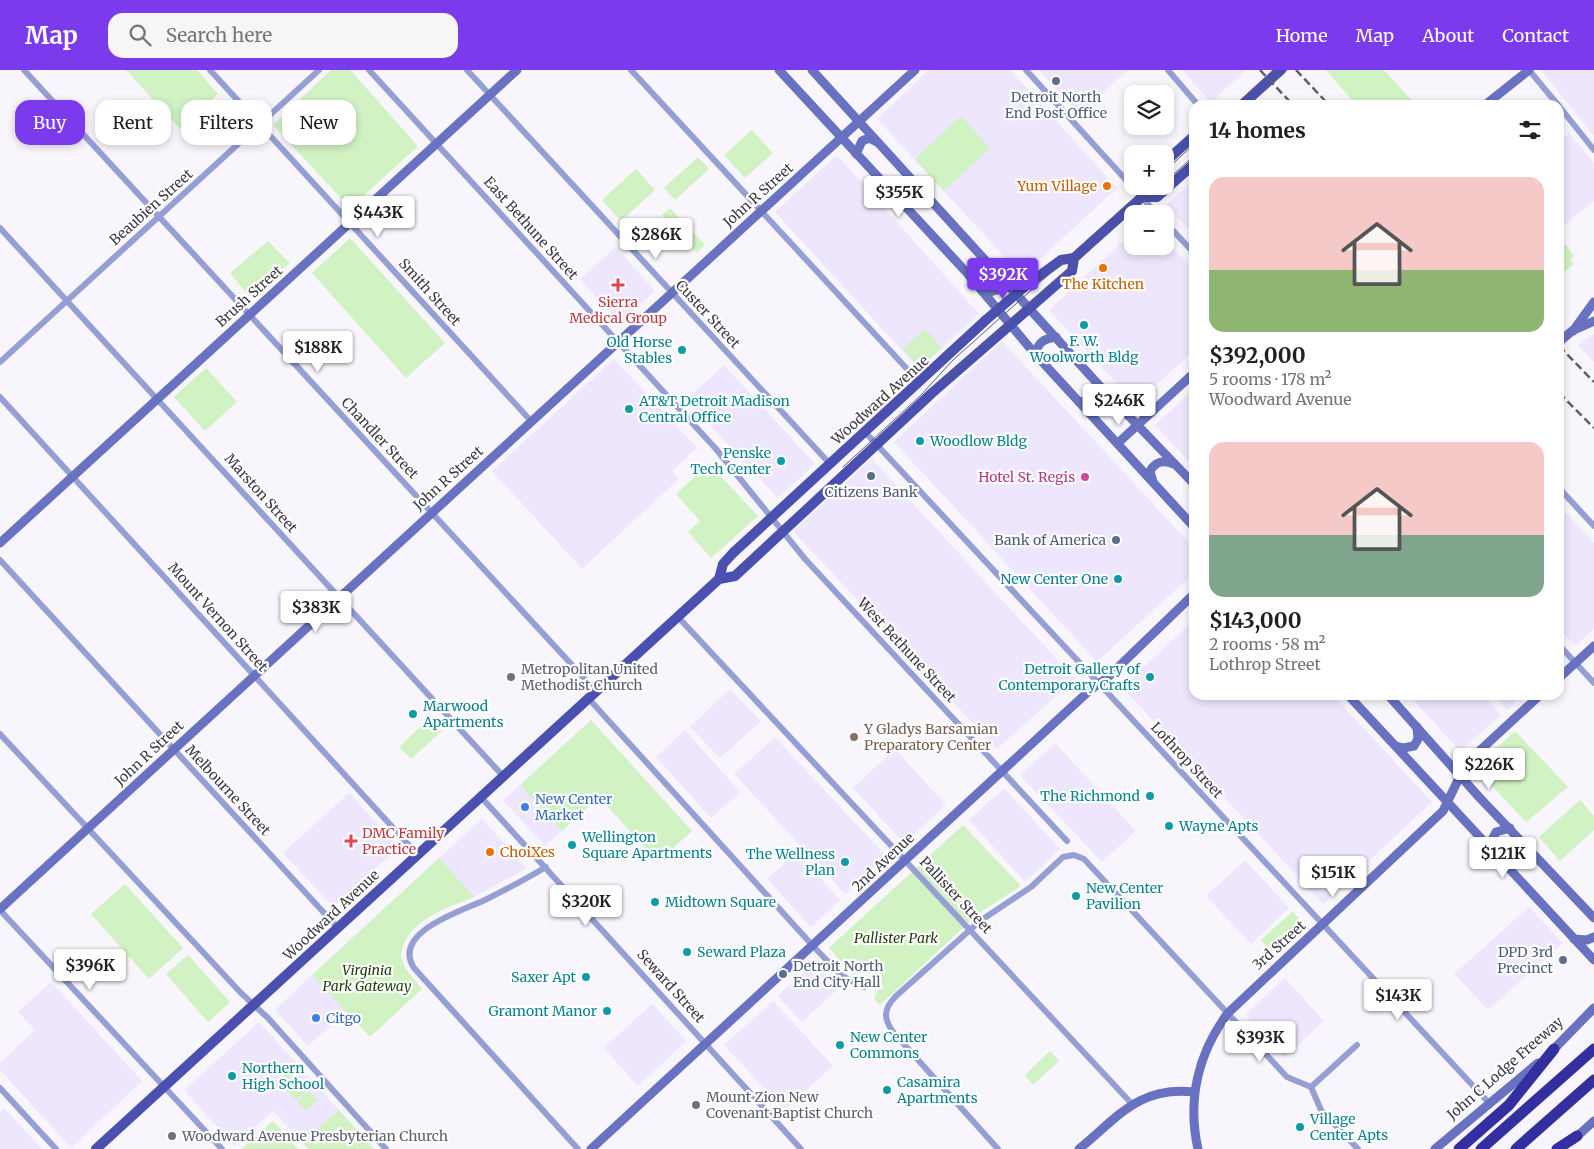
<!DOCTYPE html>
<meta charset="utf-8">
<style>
body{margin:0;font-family:Merriweather,serif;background:#f6f6f6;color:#202124;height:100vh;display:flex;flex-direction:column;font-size:19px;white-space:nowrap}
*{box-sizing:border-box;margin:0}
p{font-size:16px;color:#757577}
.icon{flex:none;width:28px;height:28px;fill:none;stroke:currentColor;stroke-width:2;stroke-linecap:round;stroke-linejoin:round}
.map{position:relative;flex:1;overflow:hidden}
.drawer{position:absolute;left:1189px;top:30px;width:375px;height:600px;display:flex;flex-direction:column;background:#fff;border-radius:15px;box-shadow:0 2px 8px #0003}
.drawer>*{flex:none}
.guide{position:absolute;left:15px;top:30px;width:475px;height:45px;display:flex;gap:10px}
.tools{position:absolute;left:1124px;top:15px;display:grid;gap:10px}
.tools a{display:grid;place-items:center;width:50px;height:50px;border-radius:10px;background:#fff;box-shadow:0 2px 8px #0003;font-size:25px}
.price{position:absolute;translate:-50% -42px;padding:0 11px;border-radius:5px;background:#fff;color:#222;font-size:16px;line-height:32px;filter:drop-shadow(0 1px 2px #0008)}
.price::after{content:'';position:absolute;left:50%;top:30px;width:15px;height:11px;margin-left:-8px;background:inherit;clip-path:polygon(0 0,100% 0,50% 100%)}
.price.on{background:#7c3aed;color:#fff}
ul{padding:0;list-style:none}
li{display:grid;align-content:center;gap:10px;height:265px;padding:0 20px}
li span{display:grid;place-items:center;height:155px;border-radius:15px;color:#555}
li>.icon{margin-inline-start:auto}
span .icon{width:90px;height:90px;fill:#fffc;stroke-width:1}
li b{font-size:21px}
h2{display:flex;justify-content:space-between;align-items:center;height:60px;padding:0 20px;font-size:21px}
.pill{padding:0 18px;border-radius:15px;background:#fff;box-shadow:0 2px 8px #0003;font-size:18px;line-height:45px}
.pill.on{background:#7c3aed;color:#fff}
header{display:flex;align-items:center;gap:30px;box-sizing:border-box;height:70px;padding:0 25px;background:#7c3aed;color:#fff}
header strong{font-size:24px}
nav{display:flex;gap:28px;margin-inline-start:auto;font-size:18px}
.search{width:350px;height:45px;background:#f6f6f6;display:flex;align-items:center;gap:12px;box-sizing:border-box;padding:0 18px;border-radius:15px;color:#757577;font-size:19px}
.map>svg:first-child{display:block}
</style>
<header>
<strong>Map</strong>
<div class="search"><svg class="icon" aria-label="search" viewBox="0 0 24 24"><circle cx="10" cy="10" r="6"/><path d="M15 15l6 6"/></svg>Search here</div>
<nav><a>Home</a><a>Map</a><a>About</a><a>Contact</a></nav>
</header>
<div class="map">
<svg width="1594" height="1079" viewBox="0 0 1594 1079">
<rect width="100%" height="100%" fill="#f8f6fc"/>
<!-- built -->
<g fill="#ede6fd">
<path d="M929 0H1010L1117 118 1022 206 877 49Z"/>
<path d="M1039 0H1128L1079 44Z"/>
<path d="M1182 0H1246L1211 32Z"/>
<path d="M1541 0H1594V66L1544 4Z"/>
<path d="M1569 63 1594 93V131L1559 159V72Z"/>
<path d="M837 85 979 244 919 299 775 142Z"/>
<path d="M1194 109V165L1166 135Z"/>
<path d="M1132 163V176H1165V169L1194 201V280L1136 334 1049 240Z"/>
<path d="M616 177 655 221 620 253 580 209Z"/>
<path d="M1594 264V292L1578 275Z"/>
<path d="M1002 271 1194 478V503L1097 592 894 372Z"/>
<path d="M614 289 697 378 672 401 679 409 582 499 492 401Z"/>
<path d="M724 295 815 394 778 428 691 335 689 327Z"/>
<path d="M1194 319V397L1155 355Z"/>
<path d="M872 389 1075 609 997 679 793 461Z"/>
<path d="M1559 435 1594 473V559L1575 576 1559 558Z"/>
<path d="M1194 550V625H1333L1432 732 1323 834 1122 617Z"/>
<path d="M730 619 761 651 720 688 690 657Z"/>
<path d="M1409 625H1483L1501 645 1460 681Z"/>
<path d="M1494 625H1523L1507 640Z"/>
<path d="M685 660 740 722 711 748 656 687Z"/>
<path d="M775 667 886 786 845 824 734 704Z"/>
<path d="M1055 673 1136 761 1102 792 1020 705Z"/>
<path d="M895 679 946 735 904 773 853 718Z"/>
<path d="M520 715 562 761 545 776 503 730Z"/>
<path d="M1004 718 1060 779 1025 812 969 750Z"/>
<path d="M349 723 399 777 333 837 283 783Z"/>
<path d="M482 749 527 798 474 827 439 788Z"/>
<path d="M797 782 840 830 811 857 767 809Z"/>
<path d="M1245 790 1289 838 1251 874 1206 826Z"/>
<path d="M1529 837 1563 873 1488 940 1454 904Z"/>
<path d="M814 893 838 919 802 952 778 926Z"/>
<path d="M312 905 346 941 308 976 275 940Z"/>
<path d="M1285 908 1324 951 1284 988 1245 945Z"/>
<path d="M51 912 142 1011 71 1078 0 1000V993L35 960 18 942Z"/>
<path d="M773 931 833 996 784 1040 724 975Z"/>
<path d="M652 934 686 971 638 1016 604 978Z"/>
<path d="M259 952 339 1040 302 1072 273 1041 234 1076 184 1020Z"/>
<path d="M4 1038 42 1079H0V1042Z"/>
</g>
<!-- green -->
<g fill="#d1f2c2">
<path d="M126 0H197L218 24 180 59Z"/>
<path d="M331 0H350L418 76 350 138 273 55Z"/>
<path d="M1326 0H1384L1416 35H1356Z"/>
<path d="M961 46 990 78 944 121 915 89Z"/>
<path d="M752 60 773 83 745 108 724 85Z"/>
<path d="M698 87 709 99 675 130 664 118Z"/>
<path d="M636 99 655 120 621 151 602 130Z"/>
<path d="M670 138 705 175 697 183 662 145Z"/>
<path d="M350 168 445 273 406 308 312 203Z"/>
<path d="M268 171 290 193 250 227 230 203Z"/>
<path d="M1565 174 1574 186 1570 189 1574 194 1563 203 1559 197V179Z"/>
<path d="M925 259 942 278 920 298 903 279Z"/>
<path d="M206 298 237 332 205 361 174 327Z"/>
<path d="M709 394 758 446 711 488 688 462 700 451 676 424Z"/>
<path d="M430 648 442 661 411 689 399 677Z"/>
<path d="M591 650 692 761 658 792 599 727 562 761 520 715Z"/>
<path d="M1515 661 1568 717 1526 752 1477 700 1481 692Z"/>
<path d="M1580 730 1594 746V760L1560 791 1539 767Z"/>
<path d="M963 755 1021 816 979 843 881 934H879L874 928 879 918 877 908 867 902 852 904 829 878Z"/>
<path d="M439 788 474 827C447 838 403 851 401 887L405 898 422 919 370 967 312 905Z"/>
<path d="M125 814 183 878 149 909 91 844Z"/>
<path d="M1293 841 1300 850V855L1271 882 1261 870Z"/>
<path d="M188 885 230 932 208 952 166 904Z"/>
<path d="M1050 981 1059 991 1033 1015 1025 1005Z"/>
<path d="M290 1000 307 1020 296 1030 278 1010Z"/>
<path d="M309 1021 318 1030 306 1041 297 1031Z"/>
<path d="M339 1040 374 1079H308L302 1072Z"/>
<path d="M273 1051 298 1079H242Z"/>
</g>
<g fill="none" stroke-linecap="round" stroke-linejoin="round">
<!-- street -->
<g stroke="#959fd4" stroke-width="6">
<path d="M24 0 596 621"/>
<path d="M210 0 531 351"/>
<path d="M369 0 716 379 805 489 1067 771"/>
<path d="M467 0 830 394"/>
<path d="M631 0 920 313"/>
<path d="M1026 0 1157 144"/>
<path d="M1168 0 1198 35"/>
<path d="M1529 0 1558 35"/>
<path d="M1559 36 1594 80"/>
<path d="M1165 152 1194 183"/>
<path d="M0 158 503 706"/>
<path d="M0 292 319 0"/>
<path d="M0 327 417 784"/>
<path d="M865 362 1490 1034"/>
<path d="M1559 418 1594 456"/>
<path d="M0 490 337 857"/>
<path d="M678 547 1132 1034"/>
<path d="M1559 575 1594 613"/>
<path d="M588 628 813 876 842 906 864 917"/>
<path d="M0 664 241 923 268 948 386 1079"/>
<path d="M480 726 801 1079"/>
<path d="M546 797C526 809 505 820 485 830 462 841 391 862 414 898L578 1079"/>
<path d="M0 840 222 1079"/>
<path d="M1311 1017 1321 1040 1358 1079"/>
<path d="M1311 1017 1357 975"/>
<path d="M0 1018 56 1079"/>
<path d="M998 1079 893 962C883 948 884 939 895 927L980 851 1031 817 1063 787 1074 785 1084 789 1287 1007 1311 1017"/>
</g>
<!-- secondary -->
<g stroke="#6872c0" stroke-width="9">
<path d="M779 0 968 204 1035 284 1194 457"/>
<path d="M812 0 1097 313 1194 414"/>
<path d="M1485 35 1529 0"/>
<path d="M856 84 862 71 869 68 877 72"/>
<path d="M982 221 990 222 997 220 1000 206"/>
<path d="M1573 261 1594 232"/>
<path d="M1559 272 1572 261 1594 251"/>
<path d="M1035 284C1039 272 1043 269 1056 267"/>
<path d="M1079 332 1088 331 1096 326 1097 313"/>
<path d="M1118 373 1194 303"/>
<path d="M1153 412 1150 401C1156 391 1164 390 1174 394"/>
<path d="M0 473 517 0"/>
<path d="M1559 608 1594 576"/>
<path d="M1348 625 1594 890"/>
<path d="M1388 625 1479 727 1594 848"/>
<path d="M1396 676 1403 678 1414 676 1418 669 1417 657"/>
<path d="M1491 779V772L1496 762 1510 758"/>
<path d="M0 839 915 0"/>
<path d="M1574 869 1587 870 1594 867"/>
<path d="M1550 983 1594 938"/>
<path d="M1573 1070 1594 1051"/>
<path d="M591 1079 1089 621 1108 607 1194 524"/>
<path d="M1079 1079C1118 1047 1139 1016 1194 1022"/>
<path d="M1198 1079C1187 1030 1198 983 1228 943L1443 741 1460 706 1475 685 1540 625"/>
<path d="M1435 1079 1538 993"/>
</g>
<!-- primary -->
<g stroke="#4a50af" stroke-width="10">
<path d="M1242 35 1281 0"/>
<path d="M1165 92 1194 66"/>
<path d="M1142 127H1157L1194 94"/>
<path d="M719 509 723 494 733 483 987 249 1028 214 1061 190 1074 188"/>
<path d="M96 1079 719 509 735 506 932 323 1072 201 1074 188 1142 127 1143 116"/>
</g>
<!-- highway -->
<g stroke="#342fa0" stroke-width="11">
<path d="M1459 1079 1509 1035 1554 979"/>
<path d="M1481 1079 1594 979"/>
<path d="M1516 1079 1594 1010"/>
<path d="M1557 1079 1577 1066"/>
</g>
<!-- tram -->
<g stroke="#625e69" stroke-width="1">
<path d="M1235 35 1273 0"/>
<path d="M1248 35 1287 0"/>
<path d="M1165 101 1194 74"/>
<path d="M1165 112 1194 86"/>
<path d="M939 314 1161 116"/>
<path d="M843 397 921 325 953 290 1148 116"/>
</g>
<!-- rail -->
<g stroke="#625e69" stroke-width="2.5" stroke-dasharray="8 4" stroke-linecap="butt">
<path d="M1260 0 1293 35"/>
<path d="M1296 0 1329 35"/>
<path d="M1559 276 1594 312"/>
<path d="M1559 323 1594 358"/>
</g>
</g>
<!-- markers -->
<g fill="#5c6f8a" stroke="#fff" stroke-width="2">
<circle cx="1056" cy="11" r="5"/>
<circle cx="871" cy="406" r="5"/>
<circle cx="1116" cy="470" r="5"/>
<circle cx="1563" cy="890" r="5"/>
<circle cx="783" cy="904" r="5"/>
</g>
<g fill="#e8710a" stroke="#fff" stroke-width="2">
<circle cx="1107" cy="116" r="5"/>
<circle cx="1103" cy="198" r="5"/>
<circle cx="490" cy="782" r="5"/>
</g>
<g fill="#e0444e" stroke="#fff" stroke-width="2">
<path d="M615.5 207.5h5v5h5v5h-5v5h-5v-5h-5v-5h5z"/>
<path d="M348.5 763.5h5v5h5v5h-5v5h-5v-5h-5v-5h5z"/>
</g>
<g fill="#0f9aa8" stroke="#fff" stroke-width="2">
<circle cx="1084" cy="255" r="5"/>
<circle cx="682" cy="280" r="5"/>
<circle cx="629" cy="339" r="5"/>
<circle cx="920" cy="371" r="5"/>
<circle cx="781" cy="391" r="5"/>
<circle cx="1118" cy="509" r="5"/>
<circle cx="1150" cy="607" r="5"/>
<circle cx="413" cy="644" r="5"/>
<circle cx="1150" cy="726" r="5"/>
<circle cx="1169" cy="756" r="5"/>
<circle cx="572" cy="775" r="5"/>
<circle cx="845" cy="792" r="5"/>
<circle cx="1076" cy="826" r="5"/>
<circle cx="655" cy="832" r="5"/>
<circle cx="687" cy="882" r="5"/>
<circle cx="586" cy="907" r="5"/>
<circle cx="607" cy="941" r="5"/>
<circle cx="840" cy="975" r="5"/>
<circle cx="232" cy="1006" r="5"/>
<circle cx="887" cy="1020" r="5"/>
<circle cx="1300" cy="1057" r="5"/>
</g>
<circle fill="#d1479c" stroke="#fff" stroke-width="2" cx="1085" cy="407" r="5"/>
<g fill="#6b7280" stroke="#fff" stroke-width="2">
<circle cx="511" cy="607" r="5"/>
<circle cx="696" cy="1035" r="5"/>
<circle cx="172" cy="1066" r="5"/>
</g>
<circle fill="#8d6e63" stroke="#fff" stroke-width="2" cx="854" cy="667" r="5"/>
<g fill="#3f7fe0" stroke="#fff" stroke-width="2">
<circle cx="525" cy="737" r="5"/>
<circle cx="316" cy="948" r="5"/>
</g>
<g text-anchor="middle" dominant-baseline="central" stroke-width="4.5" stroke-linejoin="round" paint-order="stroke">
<!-- service labels -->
<g font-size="14" fill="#4e5e75" stroke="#fff">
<text x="1056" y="27">Detroit North<tspan x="1056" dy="16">End Post Office</tspan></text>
<text x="871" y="422">Citizens Bank</text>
<text x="1106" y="470" text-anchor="end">Bank of America</text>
<text x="1553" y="882" text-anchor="end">DPD 3rd<tspan x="1553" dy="16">Precinct</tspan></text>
<text x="793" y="896" text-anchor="start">Detroit North<tspan x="793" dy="16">End City Hall</tspan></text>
</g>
<!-- food labels -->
<g font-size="14" fill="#c56008" stroke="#fff" text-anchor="end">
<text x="1097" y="116">Yum Village</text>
<text x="1103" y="214" text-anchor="middle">The Kitchen</text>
<text x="500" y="782" text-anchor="start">ChoiXes</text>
</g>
<!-- street labels -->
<g font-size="14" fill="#3d3945" stroke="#fff">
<text transform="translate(758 125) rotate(-42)">John R Street</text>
<text transform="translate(151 137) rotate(-42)">Beaubien Street</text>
<text transform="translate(531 158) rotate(48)">East Bethune Street</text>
<text transform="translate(430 222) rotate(48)">Smith Street</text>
<text transform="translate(249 226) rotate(-42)">Brush Street</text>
<text transform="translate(708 244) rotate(47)">Custer Street</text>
<text transform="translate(880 330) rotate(-42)">Woodward Avenue</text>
<text transform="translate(380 368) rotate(47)">Chandler Street</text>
<text transform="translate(448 408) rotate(-42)">John R Street</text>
<text transform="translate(261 423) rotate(48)">Marston Street</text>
<text transform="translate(218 547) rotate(48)">Mount Vernon Street</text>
<text transform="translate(907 580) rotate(47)">West Bethune Street</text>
<text transform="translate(149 683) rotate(-43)">John R Street</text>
<text transform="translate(1187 690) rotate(47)">Lothrop Street</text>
<text transform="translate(228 720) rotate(47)">Melbourne Street</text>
<text transform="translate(883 792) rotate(-43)">2nd Avenue</text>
<text transform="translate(956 825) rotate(47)">Pallister Street</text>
<text transform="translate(331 845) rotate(-43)">Woodward Avenue</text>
<text transform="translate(1279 875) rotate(-42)">3rd Street</text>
<text transform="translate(671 916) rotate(48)">Seward Street</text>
<text transform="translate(1505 998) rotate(-41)">John C Lodge Freeway</text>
</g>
<!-- health labels -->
<g font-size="14" fill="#be3a42" stroke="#fff">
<text x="618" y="232">Sierra<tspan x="618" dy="16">Medical Group</tspan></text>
<text x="362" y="763" text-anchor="start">DMC Family<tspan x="362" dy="16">Practice</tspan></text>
</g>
<!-- culture labels -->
<g font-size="14" fill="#0d838f" stroke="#fff" text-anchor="start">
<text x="1084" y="271" text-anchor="middle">F. W.<tspan x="1084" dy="16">Woolworth Bldg</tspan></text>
<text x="672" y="272" text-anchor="end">Old Horse<tspan x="672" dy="16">Stables</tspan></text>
<text x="639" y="331">AT&amp;T Detroit Madison<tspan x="639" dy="16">Central Office</tspan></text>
<text x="930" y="371">Woodlow Bldg</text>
<text x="771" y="383" text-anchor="end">Penske<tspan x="771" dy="16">Tech Center</tspan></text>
<text x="1108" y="509" text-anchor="end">New Center One</text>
<text x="1140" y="599" text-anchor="end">Detroit Gallery of<tspan x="1140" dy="16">Contemporary Crafts</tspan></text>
<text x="423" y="636">Marwood<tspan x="423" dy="16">Apartments</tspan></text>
<text x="1140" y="726" text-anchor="end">The Richmond</text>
<text x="1179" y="756">Wayne Apts</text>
<text x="582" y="767">Wellington<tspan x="582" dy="16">Square Apartments</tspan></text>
<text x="835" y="784" text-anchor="end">The Wellness<tspan x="835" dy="16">Plan</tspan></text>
<text x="1086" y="818">New Center<tspan x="1086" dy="16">Pavilion</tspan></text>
<text x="665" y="832">Midtown Square</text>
<text x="697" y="882">Seward Plaza</text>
<text x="576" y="907" text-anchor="end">Saxer Apt</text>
<text x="597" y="941" text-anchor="end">Gramont Manor</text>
<text x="850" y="967">New Center<tspan x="850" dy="16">Commons</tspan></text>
<text x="242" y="998">Northern<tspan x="242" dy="16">High School</tspan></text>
<text x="897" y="1012">Casamira<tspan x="897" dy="16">Apartments</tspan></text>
<text x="1310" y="1049">Village<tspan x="1310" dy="16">Center Apts</tspan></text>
</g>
<!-- hotel labels -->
<g font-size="14" fill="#b23c85" stroke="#fff" text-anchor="end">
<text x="1075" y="407">Hotel St. Regis</text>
</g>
<!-- worship labels -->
<g font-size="14" fill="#5b616d" stroke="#fff" text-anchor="start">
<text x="521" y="599">Metropolitan United<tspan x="521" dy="16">Methodist Church</tspan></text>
<text x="706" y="1027">Mount Zion New<tspan x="706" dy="16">Covenant Baptist Church</tspan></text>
<text x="182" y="1066">Woodward Avenue Presbyterian Church</text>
</g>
<!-- education labels -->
<g font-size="14" fill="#785e54" stroke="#fff" text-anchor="start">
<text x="864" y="659">Y Gladys Barsamian<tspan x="864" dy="16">Preparatory Center</tspan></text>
</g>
<!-- shop labels -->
<g font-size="14" fill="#366cbe" stroke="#fff" text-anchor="start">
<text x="535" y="729">New Center<tspan x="535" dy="16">Market</tspan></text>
<text x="326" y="948">Citgo</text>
</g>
<!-- park labels -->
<g font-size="14" font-style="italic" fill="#1e3e09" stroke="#fff">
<text x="896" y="868">Pallister Park</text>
<text x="367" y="900">Virginia<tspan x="367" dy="16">Park Gateway</tspan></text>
</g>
</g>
</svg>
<div class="tools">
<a><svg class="icon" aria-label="layers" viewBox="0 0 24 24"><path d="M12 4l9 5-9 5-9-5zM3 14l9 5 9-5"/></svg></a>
<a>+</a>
<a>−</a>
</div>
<b class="price" style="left:899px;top:148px">$355K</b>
<b class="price" style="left:378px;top:168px">$443K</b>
<b class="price" style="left:656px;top:190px">$286K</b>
<b class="price on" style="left:1003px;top:230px">$392K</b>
<b class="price" style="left:318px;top:303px">$188K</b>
<b class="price" style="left:1119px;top:356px">$246K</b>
<b class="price" style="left:316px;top:563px">$383K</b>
<b class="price" style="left:1489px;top:720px">$226K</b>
<b class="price" style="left:1503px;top:809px">$121K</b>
<b class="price" style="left:1333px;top:828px">$151K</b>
<b class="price" style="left:586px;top:857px">$320K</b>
<b class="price" style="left:90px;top:921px">$396K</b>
<b class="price" style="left:1398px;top:951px">$143K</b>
<b class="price" style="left:1260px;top:993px">$393K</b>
<div class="guide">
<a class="pill on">Buy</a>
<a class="pill">Rent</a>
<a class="pill">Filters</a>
<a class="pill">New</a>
</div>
<section class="drawer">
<h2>14 homes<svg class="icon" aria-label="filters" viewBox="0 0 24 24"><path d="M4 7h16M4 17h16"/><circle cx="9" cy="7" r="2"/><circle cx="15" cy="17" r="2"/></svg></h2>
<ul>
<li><span style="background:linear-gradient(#f6c9c9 60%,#8fb573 0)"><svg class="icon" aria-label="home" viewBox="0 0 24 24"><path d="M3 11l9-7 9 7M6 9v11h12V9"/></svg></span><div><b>$392,000</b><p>5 rooms · 178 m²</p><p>Woodward Avenue</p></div></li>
<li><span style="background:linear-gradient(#f6c9c9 60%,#7fa58c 0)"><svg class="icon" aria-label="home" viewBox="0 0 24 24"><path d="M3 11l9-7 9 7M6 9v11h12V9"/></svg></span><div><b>$143,000</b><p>2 rooms · 58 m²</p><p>Lothrop Street</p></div></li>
</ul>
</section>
</div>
